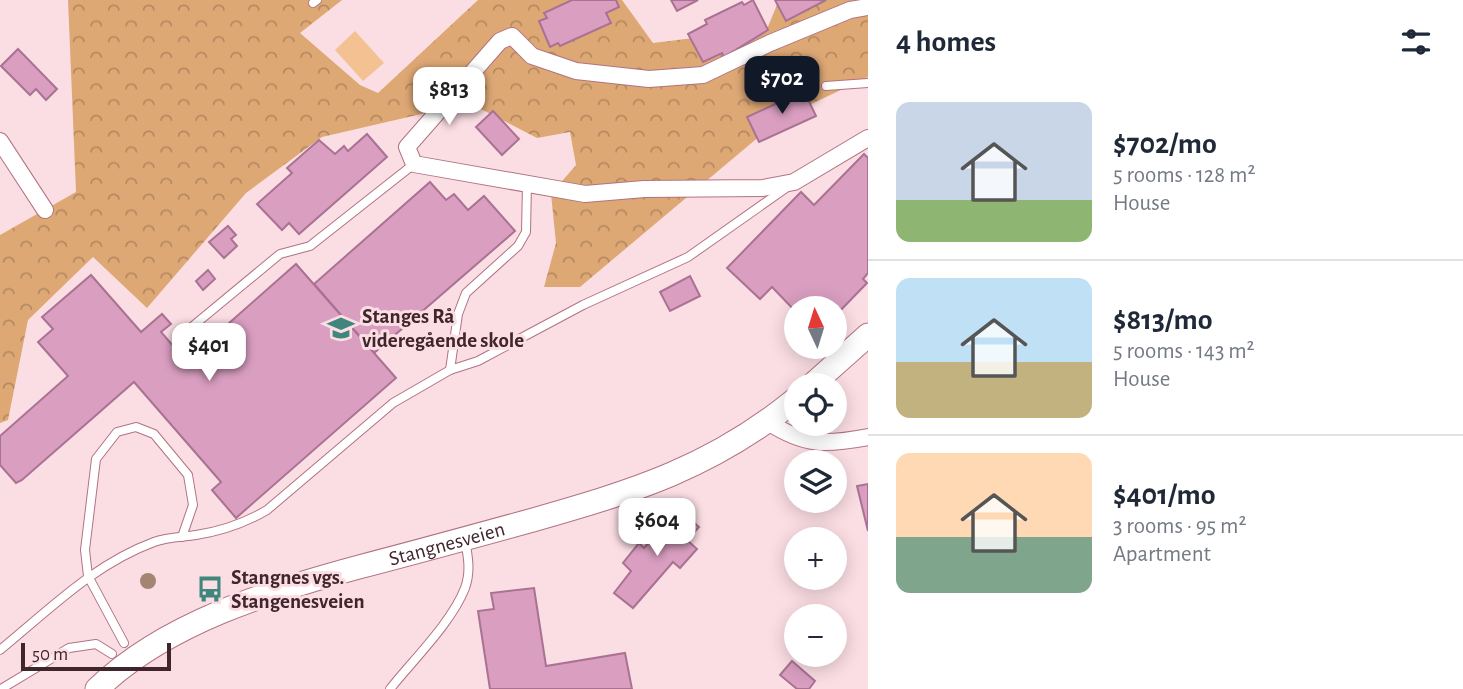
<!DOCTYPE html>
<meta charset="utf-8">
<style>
body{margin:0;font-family:"Alegreya Sans",sans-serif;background:#f2f2f3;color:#1f2937;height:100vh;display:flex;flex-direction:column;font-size:26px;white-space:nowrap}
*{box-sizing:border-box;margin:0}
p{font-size:23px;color:#747a83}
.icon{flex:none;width:38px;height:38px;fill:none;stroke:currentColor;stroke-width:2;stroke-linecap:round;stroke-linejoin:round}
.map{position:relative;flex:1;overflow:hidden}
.drawer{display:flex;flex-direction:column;background:#fff;width:595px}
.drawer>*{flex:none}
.needle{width:46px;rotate:356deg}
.controls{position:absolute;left:784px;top:296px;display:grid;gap:14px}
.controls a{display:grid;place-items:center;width:63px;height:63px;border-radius:50%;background:#fff;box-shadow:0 4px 18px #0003;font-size:35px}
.scale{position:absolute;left:21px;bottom:18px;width:150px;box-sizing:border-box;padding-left:7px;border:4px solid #40252c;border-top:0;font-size:19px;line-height:24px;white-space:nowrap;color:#40252c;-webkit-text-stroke:5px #fbdee4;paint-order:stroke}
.price{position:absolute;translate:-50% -60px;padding:0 16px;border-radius:14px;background:#fff;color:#222;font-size:23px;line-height:46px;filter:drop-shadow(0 2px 4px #0008)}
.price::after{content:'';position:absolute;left:50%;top:42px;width:21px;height:16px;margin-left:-10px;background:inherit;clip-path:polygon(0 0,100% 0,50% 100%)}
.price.current{background:#111827;color:#fff}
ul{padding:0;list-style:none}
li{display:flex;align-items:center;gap:21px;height:175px;padding:0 28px}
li+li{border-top:2px solid #e0e1e3}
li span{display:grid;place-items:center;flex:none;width:196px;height:140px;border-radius:14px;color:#555}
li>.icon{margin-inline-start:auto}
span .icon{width:84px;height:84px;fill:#fffc;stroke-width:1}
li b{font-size:30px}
h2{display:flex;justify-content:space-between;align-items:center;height:84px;padding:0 28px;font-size:30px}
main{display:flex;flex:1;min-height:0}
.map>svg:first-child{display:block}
</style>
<main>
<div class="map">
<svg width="868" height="689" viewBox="0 0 868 689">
<defs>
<pattern id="forest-crowns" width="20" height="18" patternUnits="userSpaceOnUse" patternTransform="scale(1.75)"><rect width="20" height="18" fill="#dea875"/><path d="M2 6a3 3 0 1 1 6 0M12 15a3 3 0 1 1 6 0" fill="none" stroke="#b58960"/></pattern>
</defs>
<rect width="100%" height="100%" fill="#fbdee4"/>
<!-- forest -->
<path fill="url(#forest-crowns)" d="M68 0H342L300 33 360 85 378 93 478 0H622L653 43 767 29 779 0H868V77L780 119 580 287H544L556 243 551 194 576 165 570 132 537 138 469 103 322 137 246 193 147 308 93 257 28 320 8 420 0 423V235L76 192Z"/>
<!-- garden -->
<path fill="#f4c192" d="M355 31 384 63 363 81 335 50Z"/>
<!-- building -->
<g fill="#d99ec0" stroke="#aa7292" stroke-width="2">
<path d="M572 0H616L619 7 606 13 611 23 560 46 558 43 550 47 539 21 547 18 544 13Z"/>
<path d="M671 0H698L677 11Z"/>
<path d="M753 0 768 30 724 57 722 53 703 62 688 34 707 24 705 20 742 2 744 5Z"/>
<path d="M775 0H826L786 21Z"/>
<path d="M18 49 57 89 46 100 36 89 30 95 1 66Z"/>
<path d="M804 91 816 116 759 142 747 117Z"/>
<path d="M493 111 519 139 502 155 476 127Z"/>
<path d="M367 134 387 157 299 234 289 223 282 230 257 204 292 173 287 168 319 140 335 154 344 146 348 151Z"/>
<path d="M864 154 868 158V273L863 279 867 283 835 316V308H796V312L772 287 760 299 727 268 801 192 814 205Z"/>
<path d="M430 182 446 200 454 194 468 210 484 196 515 231 374 353 314 284Z"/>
<path d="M228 226 236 235 231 239 237 246 224 258 209 242Z"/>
<path d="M296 264 396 378 236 518 212 490 221 482 134 382 22 480 16 483 0 465V436L68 376 38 342 53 329 42 317 91 275 141 332 162 314 171 324 161 332 186 361Z"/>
<path d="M208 270 215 279 203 290 196 281Z"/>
<path d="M690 276 700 296 670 311 660 292Z"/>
<path d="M868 484V531L857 486Z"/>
<path d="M681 511 699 527 687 540 697 549 680 568 673 562 633 608 614 593 631 571 623 563 639 543 644 548 666 523 669 525Z"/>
<path d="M534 588 546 666 625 653 632 689H490L478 611 494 609 491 593Z"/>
<path d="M792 661 815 681 809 689H797L780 675Z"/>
</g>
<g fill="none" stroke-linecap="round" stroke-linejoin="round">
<!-- lane casing -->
<g stroke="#b27282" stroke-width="10">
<g id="lane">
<path d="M313 3 317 0"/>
<path d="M826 86 868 83"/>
<path d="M182 335 280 254 310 246 414 164"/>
<path d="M450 370 458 314 466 293 518 246 526 232 527 184"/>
<path d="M124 643 88 576 85 550 96 459 117 432 136 427 154 434 188 475 193 505 182 537"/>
<path d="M0 650C49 610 94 564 154 542 167 537 183 537 196 535 222 531 245 523 267 510L393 403 450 370 478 361 583 305 688 257 786 188"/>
<path d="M1 689 69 648 96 644 112 654"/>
<path d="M390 689C413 660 452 622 465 588 471 572 468 556 465 540"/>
</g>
</g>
<!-- street casing -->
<g stroke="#b27282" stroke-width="18">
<g id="street">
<path d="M868 7 850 10 770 43 703 75 649 79 576 71 532 56 512 36 500 41 407 147 414 164 585 194 644 189 763 188 794 182 868 138"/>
<path d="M0 141 45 210"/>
<path d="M768 422C805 446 826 445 868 437"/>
</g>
</g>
<!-- secondary casing -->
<g stroke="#b27282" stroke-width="25">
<g id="secondary">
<path d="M812 385 868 335"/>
<path id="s1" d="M97 689C165 623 270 591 359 567 417 552 475 536 533 520 635 491 713 467 796 399"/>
</g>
</g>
<!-- lane -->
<use href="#lane" stroke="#fff" stroke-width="8"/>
<!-- street -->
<use href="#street" stroke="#fff" stroke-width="16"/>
<!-- secondary -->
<use href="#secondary" stroke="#fff" stroke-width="23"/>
</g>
<!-- trees -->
<circle fill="#a58471" cx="148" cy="581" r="8"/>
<!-- icons -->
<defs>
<g id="school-bare" transform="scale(2.1)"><path d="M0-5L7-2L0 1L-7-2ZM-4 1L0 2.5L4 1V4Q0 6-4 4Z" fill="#40867c" stroke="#fbdee4" stroke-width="2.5" paint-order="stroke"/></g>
<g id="bus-bare" transform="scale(2.1)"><path d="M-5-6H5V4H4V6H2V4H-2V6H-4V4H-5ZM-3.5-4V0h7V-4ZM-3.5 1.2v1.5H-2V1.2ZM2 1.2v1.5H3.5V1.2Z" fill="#40867c" stroke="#fbdee4" stroke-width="2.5" paint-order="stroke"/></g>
</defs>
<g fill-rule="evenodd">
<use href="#school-bare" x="341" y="328"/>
<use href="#bus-bare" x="210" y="589"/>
</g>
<g text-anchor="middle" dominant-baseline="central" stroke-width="6" stroke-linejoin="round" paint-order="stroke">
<!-- poi labels -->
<g font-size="21" font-weight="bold" fill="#40252c" stroke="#fbdee4" text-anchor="start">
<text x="362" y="316">Stanges Rå<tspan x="362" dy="24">videregående skole</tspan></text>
<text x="231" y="577">Stangnes vgs.<tspan x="231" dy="24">Stangenesveien</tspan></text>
</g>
<!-- street labels -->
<g font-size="21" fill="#40252c" stroke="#fbdee4">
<text stroke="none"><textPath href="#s1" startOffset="383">Stangnesveien</textPath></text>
</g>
</g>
</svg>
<div class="controls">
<a><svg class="needle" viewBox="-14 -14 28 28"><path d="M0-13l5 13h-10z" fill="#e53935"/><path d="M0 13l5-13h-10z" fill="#747a83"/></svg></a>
<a><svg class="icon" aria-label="locate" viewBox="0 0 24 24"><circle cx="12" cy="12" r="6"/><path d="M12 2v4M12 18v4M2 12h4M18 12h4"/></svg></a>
<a><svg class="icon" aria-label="layers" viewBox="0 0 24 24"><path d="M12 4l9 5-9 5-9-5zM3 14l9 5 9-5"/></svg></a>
<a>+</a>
<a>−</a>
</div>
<div class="scale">50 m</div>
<b class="price current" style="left:782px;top:116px">$702</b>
<b class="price" style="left:449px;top:127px">$813</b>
<b class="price" style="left:209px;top:383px">$401</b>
<b class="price" style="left:657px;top:558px">$604</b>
</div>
<section class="drawer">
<h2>4 homes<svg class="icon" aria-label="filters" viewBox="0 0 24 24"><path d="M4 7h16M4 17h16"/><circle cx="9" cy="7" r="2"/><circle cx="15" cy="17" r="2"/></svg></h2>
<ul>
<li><span style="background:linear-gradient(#c9d6e8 70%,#8fb573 0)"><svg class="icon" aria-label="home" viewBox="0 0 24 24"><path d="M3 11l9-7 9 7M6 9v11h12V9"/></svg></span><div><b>$702/mo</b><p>5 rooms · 128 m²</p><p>House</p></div></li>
<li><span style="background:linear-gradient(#bfe0f5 60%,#c2b280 0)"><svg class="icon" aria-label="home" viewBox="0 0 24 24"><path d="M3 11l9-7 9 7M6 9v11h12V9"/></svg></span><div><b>$813/mo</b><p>5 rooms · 143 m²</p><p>House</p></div></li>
<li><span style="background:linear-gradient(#ffd9b3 60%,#7fa58c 0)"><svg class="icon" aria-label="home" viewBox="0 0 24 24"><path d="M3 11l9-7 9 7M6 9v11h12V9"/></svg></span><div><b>$401/mo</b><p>3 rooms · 95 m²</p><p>Apartment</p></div></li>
</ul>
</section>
</main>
